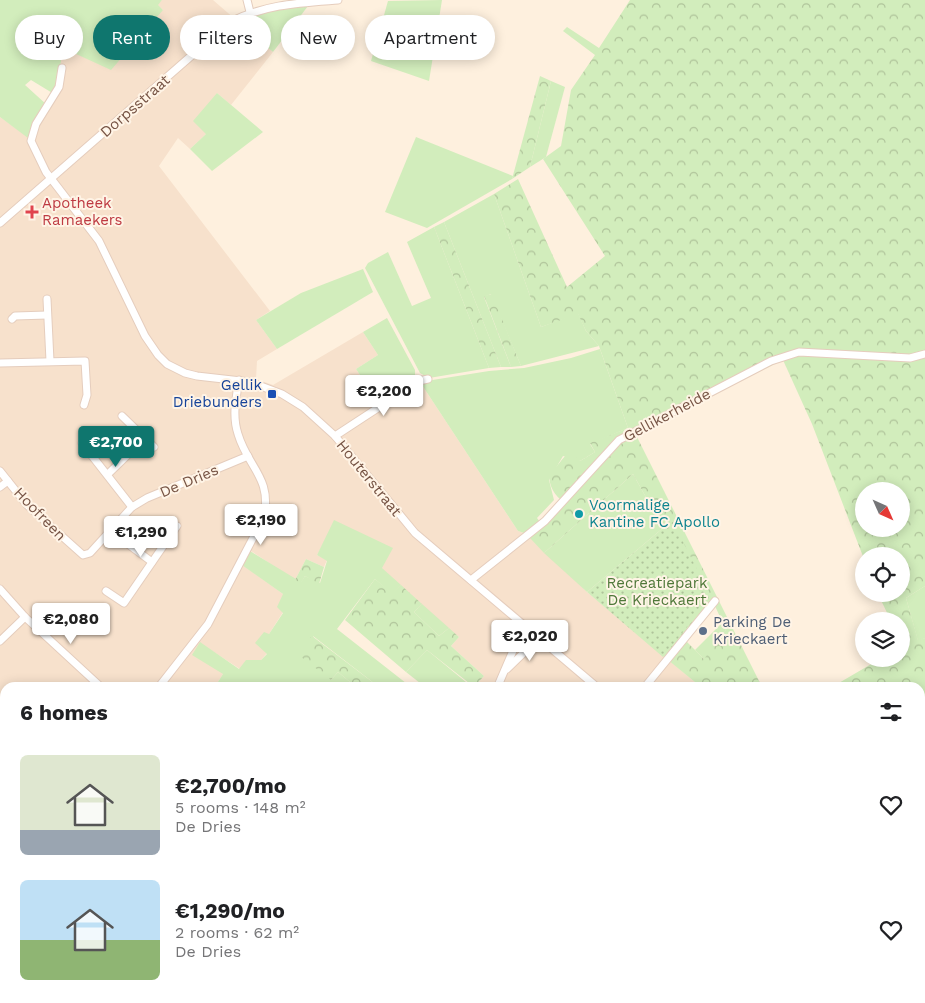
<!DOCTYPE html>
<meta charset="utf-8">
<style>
body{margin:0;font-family:"Work Sans",sans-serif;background:#f2f2f2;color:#202124;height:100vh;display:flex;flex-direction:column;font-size:19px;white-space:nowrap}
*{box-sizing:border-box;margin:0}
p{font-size:16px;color:#757577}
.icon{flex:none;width:28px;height:28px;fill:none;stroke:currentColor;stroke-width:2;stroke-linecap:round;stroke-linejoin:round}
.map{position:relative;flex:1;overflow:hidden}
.panel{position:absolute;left:0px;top:682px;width:925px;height:321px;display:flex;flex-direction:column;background:#fff;border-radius:15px 15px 0 0;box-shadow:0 2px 12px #0003}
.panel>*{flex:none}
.banner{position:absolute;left:15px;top:15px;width:500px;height:45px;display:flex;gap:10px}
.needle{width:32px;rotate:135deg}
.fabs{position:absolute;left:855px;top:482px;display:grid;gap:10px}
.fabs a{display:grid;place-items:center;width:55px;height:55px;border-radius:50%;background:#fff;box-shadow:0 2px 12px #0003;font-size:25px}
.price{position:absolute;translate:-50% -42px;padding:0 11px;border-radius:5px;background:#fff;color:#222;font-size:16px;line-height:32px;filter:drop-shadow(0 1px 2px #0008)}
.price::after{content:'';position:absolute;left:50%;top:30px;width:15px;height:11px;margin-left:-8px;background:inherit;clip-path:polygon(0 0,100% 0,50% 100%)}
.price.on{background:#0f766e;color:#fff}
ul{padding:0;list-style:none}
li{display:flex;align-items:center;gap:15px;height:125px;padding:0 20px}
li span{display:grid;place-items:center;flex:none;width:140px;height:100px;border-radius:8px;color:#555}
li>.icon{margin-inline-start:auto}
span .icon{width:60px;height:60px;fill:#fffc;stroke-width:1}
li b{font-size:21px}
h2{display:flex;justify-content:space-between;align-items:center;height:60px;padding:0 20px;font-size:21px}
.tag{padding:0 18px;border-radius:22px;background:#fff;box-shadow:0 2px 12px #0003;font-size:18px;line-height:45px}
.tag.on{background:#0f766e;color:#fff}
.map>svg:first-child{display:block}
</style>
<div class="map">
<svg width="925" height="1003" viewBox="0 0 925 1003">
<defs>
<pattern id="forest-crowns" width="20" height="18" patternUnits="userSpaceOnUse" patternTransform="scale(1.25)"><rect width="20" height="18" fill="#d2edbc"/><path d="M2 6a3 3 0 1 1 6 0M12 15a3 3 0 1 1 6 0" fill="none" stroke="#afc39a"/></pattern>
<pattern id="park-dots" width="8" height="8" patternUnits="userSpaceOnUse" patternTransform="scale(1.25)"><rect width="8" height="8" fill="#d2edbc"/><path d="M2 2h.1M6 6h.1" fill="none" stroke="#afc39a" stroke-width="1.8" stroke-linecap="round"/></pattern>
</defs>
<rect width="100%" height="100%" fill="#fef0de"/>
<!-- residential -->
<path fill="#f7e1cc" d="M162 0H213L273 52 231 105 217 93 206 134 190 149 178 138 159 166 270 311 256 320 277 349 257 361 256 379 273 385 363 332 378 355 356 369 381 407 420 382 518 531 527 534 587 592 701 687H474L484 676 451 646 459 637 325 540 317 555 327 560 324 567 306 559 295 580 251 551 243 565 283 594V612L269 634 256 643 267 653 261 660 240 669 200 643 223 674 216 685 220 687 5 688V826L3 825 0 829V117L28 137 57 88 63 48 163 10 157 5Z"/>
<!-- green -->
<g fill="#d2edbc">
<path d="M0 0H162L158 5 163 10 111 70 63 48 57 88 54 94 31 80 25 85 47 105 28 138 0 117Z"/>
<path d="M442 0 429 81 371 61 388 1Z"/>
<path d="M308 6 273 52 236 22 270 9Z"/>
<path d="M551 81 565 87 546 157 530 167Z"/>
<path d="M217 93 263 132 212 171 190 149 206 134 193 121Z"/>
<path d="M416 137 513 176 512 179 427 228 385 212Z"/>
<path d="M494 194 541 327 578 313 586 331 599 346 521 366 491 294 484 297 511 367H501L444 222Z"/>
<path d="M434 227 489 368 429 378 420 373 365 268 368 263 388 252 412 306 431 298 407 242Z"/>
<path d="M363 269 373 292 277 349 256 320 301 293Z"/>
<path d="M387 318 415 370V380L380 405 356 369 378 355 363 332Z"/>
<path d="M600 349 628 428 590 444 595 452 580 461 563 456 549 480 554 500 537 518 540 522 527 534 518 531 420 382 489 371 524 368 571 358Z"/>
<path d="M633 474 663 528 587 592 544 553Z"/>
<path d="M334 520 393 548 382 568 401 585 392 594 375 579 337 629 411 687H379L313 636 331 680 338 672 356 687H220L216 685 223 674 192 655 200 642 239 669 246 660H261L267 654 255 643 264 632 269 634 283 613 277 607 283 594 242 565 250 551 301 582 305 576 320 583 327 561 317 555Z"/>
<path d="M925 586V638L918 641 906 598Z"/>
<path d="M422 604 449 628 439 636 414 612Z"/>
<path d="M723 622 726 630 705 660 695 650Z"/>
<path d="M427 650 472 687H425L406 672Z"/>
<path d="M3 825 5 826V882L0 879V858L3 852 0 850V829Z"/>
</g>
<!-- forest -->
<g fill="url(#forest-crowns)" fill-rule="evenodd">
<path d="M630 0H925V586L906 598 918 640 925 638V1003H854L852 999H920V688L832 687 873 663 875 659H901V621H891L878 594H901V556H864V559L812 424 783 360 635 433 762 687H701L657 651 674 542 663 528 633 474 544 553 530 538 565 503C554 495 549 487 549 473 559 467 561 457 571 452L580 461 595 452 590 443 628 428 599 346 586 331 578 314 541 327 494 194 518 179 567 287 605 256 543 159 561 146 571 90 595 55 563 31 567 27 599 48ZM864 491H901V529H864ZM715 606 726 630 704 659 685 640Z"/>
<path d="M540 76 551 81 530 167 512 179Z"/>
<path d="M444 222 501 367 489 368 434 227Z"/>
<path d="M492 294 521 366 511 367 484 296Z"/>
<path d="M306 559 324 567 319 584 305 576 301 583 295 580Z"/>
<path d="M375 579 392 593 401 585 422 604 414 612 439 636 449 628 459 637 451 646 484 676 474 687 427 650 406 672 345 620Z"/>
<path d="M312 636 379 687H356L338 672 331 680 296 653Z"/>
<path d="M0 880 5 882V959L0 960Z"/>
<path d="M0 972 5 973V999H840L842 1003H0Z"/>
</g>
<!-- park -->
<path fill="url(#park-dots)" d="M673 522 711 597 663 657 587 592 663 528Z"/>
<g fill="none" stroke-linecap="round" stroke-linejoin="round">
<!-- minor casing -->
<g stroke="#e5cdbd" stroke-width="9">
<g id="minor">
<path d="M247 0 250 12"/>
<path d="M62 68 59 87 36 124 31 141 46 172 99 241 145 336 158 355 167 364 185 373 197 376 250 382 282 394 303 407 335 436 415 533 598 688"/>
<path d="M0 223 230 22C267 4 298 3 338 0"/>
<path d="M47 299 50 361"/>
<path d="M12 319 15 316 47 315"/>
<path d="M0 363 85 361 87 395 84 405"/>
<path d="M122 416 154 447"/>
<path d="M335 436 419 381 428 379"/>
<path d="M82 443 132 507"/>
<path d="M0 471 27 505 83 555 90 553 132 507 147 498 248 456"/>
<path d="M108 474 145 438"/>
<path d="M0 487 8 481"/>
<path d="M109 530 152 562"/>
<path d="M471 580 545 521 619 440 771 361 799 352 910 358 925 354"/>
<path d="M0 589 25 617 102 688"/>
<path d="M106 591 124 603 177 526"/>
<path d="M0 641 25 617"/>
<path d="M507 669 539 638"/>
<path d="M158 688 208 624 264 517C272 477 248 468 238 434 232 416 236 398 239 380"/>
<path d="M497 688 524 625"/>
<path d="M644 688 715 601"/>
<path d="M0 755 5 747"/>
<path d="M846 999 848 1003"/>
</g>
</g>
<!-- minor -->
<use href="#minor" stroke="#fff" stroke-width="7"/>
</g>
<!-- markers -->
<path fill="#e0444e" stroke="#fff4e6" stroke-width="2" d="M29.5 204.5h5v5h5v5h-5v5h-5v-5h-5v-5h5z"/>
<rect fill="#1a4fb4" stroke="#fff4e6" stroke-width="2" x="267" y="389" width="10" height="10" rx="2.5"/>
<circle fill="#0f9aa8" stroke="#fff4e6" stroke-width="2" cx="579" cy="514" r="5"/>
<circle fill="#5c6f8a" stroke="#fff4e6" stroke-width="2" cx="703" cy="631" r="5"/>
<g text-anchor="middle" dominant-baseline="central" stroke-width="4" stroke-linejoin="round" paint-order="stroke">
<!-- street labels -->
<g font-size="15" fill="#765344" stroke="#fff4e6">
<text transform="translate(135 106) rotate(-41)">Dorpsstraat</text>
<text transform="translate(667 415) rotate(-28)">Gellikerheide</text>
<text transform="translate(369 478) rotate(51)">Houterstraat</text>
<text transform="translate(189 481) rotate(-23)">De Dries</text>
<text transform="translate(40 514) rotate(46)">Hoofreen</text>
</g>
<!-- health labels -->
<g font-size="15" fill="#be3a42" stroke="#fff4e6" text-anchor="start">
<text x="42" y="203">Apotheek<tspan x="42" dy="17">Ramaekers</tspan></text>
</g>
<!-- transit labels -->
<g font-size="15" fill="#164399" stroke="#fff4e6" text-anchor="end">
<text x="262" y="385">Gellik<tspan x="262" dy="17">Driebunders</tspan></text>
</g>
<!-- culture labels -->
<g font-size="15" fill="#0d838f" stroke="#fff4e6" text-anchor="start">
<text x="589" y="505">Voormalige<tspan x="589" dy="17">Kantine FC Apollo</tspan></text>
</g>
<!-- park labels -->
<g font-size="15" fill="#4f7839" stroke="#fff4e6">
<text x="657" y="583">Recreatiepark<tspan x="657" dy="17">De Krieckaert</tspan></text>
</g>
<!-- service labels -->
<g font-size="15" fill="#4e5e75" stroke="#fff4e6" text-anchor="start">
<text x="713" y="622">Parking De<tspan x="713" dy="17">Krieckaert</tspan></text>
</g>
</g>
</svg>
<div class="fabs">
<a><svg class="needle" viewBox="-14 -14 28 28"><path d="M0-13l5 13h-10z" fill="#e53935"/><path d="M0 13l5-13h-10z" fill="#757577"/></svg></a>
<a><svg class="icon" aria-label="locate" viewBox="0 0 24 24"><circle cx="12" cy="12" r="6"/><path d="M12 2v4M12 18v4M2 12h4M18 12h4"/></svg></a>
<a><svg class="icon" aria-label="layers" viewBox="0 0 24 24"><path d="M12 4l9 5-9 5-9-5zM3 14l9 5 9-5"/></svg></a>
</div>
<b class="price" style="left:384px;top:417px">€2,200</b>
<b class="price on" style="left:116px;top:468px">€2,700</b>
<b class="price" style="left:261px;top:546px">€2,190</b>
<b class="price" style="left:141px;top:558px">€1,290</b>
<b class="price" style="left:71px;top:645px">€2,080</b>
<b class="price" style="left:530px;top:662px">€2,020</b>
<div class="banner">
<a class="tag">Buy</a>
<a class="tag on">Rent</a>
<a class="tag">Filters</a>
<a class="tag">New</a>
<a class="tag">Apartment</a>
</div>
<section class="panel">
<h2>6 homes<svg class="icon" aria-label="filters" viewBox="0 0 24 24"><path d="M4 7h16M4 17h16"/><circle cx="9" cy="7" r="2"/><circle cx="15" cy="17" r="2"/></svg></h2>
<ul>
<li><span style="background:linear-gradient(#dfe7d0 75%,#9aa5b1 0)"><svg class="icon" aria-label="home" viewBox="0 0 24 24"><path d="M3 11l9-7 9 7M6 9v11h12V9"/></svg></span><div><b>€2,700/mo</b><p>5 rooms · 148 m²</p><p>De Dries</p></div><svg class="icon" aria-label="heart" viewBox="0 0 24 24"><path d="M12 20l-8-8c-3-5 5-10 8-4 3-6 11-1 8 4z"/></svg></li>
<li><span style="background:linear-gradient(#bfe0f5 60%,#8fb573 0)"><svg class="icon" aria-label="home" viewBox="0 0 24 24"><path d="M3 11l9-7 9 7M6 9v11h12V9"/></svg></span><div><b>€1,290/mo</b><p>2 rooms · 62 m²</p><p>De Dries</p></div><svg class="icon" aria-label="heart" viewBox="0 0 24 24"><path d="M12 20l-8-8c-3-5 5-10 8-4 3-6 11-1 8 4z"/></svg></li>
</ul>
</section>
</div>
